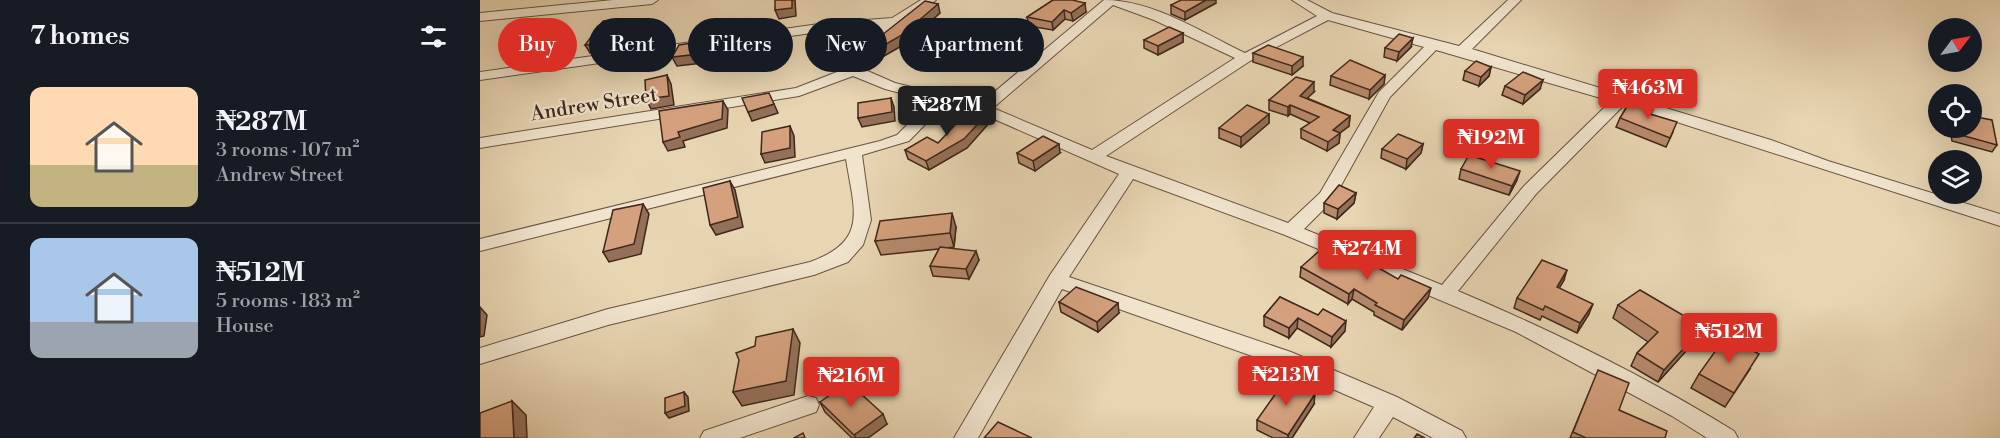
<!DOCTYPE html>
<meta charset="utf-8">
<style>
body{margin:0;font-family:"Libre Bodoni",serif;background:#20242c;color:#f1f3f6;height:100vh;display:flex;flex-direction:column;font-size:22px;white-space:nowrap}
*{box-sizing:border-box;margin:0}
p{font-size:20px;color:#9ea1a6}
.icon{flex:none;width:33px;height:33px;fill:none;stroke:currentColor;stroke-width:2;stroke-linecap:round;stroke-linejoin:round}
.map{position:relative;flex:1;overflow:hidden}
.details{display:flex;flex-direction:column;background:#171b24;width:480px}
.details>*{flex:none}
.hud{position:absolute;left:18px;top:18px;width:570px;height:54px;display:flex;gap:12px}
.needle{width:39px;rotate:58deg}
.controls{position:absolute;left:1448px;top:18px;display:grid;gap:12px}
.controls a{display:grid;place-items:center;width:54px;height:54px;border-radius:50%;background:#171b24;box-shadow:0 6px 24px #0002;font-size:30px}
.price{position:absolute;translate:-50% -51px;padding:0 14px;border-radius:6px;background:#d93025;color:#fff;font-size:20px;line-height:39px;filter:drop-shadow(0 2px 3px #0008)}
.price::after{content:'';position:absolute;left:50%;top:36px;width:18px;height:14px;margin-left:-9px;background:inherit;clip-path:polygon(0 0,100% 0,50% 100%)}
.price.selected{background:#222;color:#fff}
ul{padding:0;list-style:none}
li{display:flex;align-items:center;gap:18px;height:150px;padding:0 30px}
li+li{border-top:2px solid #363941}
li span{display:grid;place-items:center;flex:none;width:168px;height:120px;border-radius:12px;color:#555}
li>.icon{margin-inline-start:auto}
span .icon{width:72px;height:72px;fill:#fffc;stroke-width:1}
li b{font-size:26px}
h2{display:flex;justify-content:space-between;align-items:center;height:72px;padding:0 30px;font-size:26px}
.chip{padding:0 21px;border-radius:27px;background:#171b24;box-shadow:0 6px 24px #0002;font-size:21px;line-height:54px}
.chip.selected{background:#d93025;color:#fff}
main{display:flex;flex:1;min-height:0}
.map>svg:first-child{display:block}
</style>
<main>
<section class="details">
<h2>7 homes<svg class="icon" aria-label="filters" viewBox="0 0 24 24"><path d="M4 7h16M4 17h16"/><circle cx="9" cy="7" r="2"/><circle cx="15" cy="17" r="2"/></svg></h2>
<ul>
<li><span style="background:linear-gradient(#ffd9b3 65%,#c2b280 0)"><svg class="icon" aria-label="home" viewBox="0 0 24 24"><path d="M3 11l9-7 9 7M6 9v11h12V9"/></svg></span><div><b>₦287M</b><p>3 rooms · 107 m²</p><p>Andrew Street</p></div></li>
<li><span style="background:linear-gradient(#a9c7e8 70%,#9aa5b1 0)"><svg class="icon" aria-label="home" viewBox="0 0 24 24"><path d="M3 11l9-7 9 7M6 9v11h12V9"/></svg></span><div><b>₦512M</b><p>5 rooms · 183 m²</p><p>House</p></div></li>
</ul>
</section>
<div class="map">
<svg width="1520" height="438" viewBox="0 0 1520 438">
<rect width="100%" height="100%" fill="#e8d5b2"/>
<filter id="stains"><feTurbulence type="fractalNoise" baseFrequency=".00333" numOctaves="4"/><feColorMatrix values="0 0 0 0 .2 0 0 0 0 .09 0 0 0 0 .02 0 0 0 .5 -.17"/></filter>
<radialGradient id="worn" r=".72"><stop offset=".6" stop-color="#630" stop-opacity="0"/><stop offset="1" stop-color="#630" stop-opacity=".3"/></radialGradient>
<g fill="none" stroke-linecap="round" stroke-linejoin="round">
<!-- minor casing -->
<g stroke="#695341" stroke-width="2">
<g id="minor">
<path d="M133 0H178L172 4 0 21V13Z"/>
<path d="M441 0H456L398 42 376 66 415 83 500 104 624 0C673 0 721 32 765 53L837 16 812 0H827L852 13 979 46 1028 0H1041L992 49 1291 140 1348 161 1520 214V226L1144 105 1056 194 978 291C1073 331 1167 377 1254 431L1258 438H1227L1192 416 1036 332 805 235 653 179 589 277 811 352 917 397 982 431 986 438H953L913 417 899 438H874L894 407 795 364 582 289 498 438H474L570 275 639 174 498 112 465 104 429 141 382 155 391 220 383 245 368 262 334 275 128 325 0 364V348L128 309 330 262C389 241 374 210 366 159L0 251V239L400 141 417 135 451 101 405 89 373 76 319 96 0 148V138L316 88 362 70 369 55 399 27 346 31 0 80V72L346 23 412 18ZM633 5 674 20 755 58 612 150 513 108ZM848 20 944 47 899 92 840 193 808 223 626 156 770 61ZM956 50 1131 101 1044 186 962 285 824 229 853 200 910 97Z"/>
<path d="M328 396 336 398 339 405 336 412 260 438H220L224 431Z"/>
</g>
</g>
<!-- minor -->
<use href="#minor" fill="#f0e4cd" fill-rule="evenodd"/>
</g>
<!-- wall -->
<g fill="#b68a6c" stroke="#3f281b" stroke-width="1.5">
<path d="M573 0 606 12 593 21 585 19 573 30 549 26 547 17Z"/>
<path d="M736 3 705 20 691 14V5Z"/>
<path d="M460 13 425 44 390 64 386 59 383 50Z"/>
<path d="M703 33V42L678 55 664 48V40Z"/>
<path d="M931 47 917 61 904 57 905 48Z"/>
<path d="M773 53 823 66 812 75 773 62Z"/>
<path d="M1011 67 1009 76 999 86 983 80 985 71Z"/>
<path d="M905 75 904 84 889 99 850 85 851 76Z"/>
<path d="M1025 86 1060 89 1043 104 1022 95Z"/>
<path d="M834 92 827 98 870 116 869 126 860 133 859 143 847 151 821 138V129L830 123 810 114 808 116 789 110V100Z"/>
<path d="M1173 110 1171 114 1193 132 1186 147 1136 127 1140 118Z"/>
<path d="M507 114 509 123 487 148 449 170 428 159 425 150 458 143Z"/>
<path d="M789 114V123L761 147 739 138V128Z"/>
<path d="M1470 128H1491L1517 145 1512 152 1472 141Z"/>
<path d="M943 144 941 153 926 169 901 158 902 149Z"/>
<path d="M537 153H580L555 171 539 163Z"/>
<path d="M981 169 1037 180 1029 195 979 179Z"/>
<path d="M876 193 874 203 857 219 844 213V203Z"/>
<path d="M476 227 474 247 466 248 499 260 489 279 453 276 450 266 459 249 401 255 395 241Z"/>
<path d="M821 267 948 298 922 330 894 315V312L872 299 868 304 820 277Z"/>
<path d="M1084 280 1079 288 1109 314 1097 333 1062 316 1060 320 1034 308 1037 298Z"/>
<path d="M800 297 865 331 851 347 817 328 809 338 784 326V316Z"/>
<path d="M579 302 639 313 618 332 581 312Z"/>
<path d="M1138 305 1223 327 1216 340 1178 382 1151 366 1157 353 1168 342 1133 318Z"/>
<path d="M1270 369 1245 407 1211 388 1219 374Z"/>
<path d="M1113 383 1139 410 1185 438H1090Z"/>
<path d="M340 402 407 424 388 438H372L345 412Z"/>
<path d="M834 404 812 438H793L777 430V420Z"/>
</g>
<!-- shaded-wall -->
<g fill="#947058" stroke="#3f281b" stroke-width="1.5">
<path d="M312 0H315L316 16 299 19 295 10Z"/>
<path d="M726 0H736V3L705 20V12Z"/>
<path d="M605 3 606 12 593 21 591 13Z"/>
<path d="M458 4 460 13 425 44 390 64 387 55Z"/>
<path d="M584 10 585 19 573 30 572 22Z"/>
<path d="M146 19 151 28 135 51 110 53 105 45Z"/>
<path d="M703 33V42L678 55V46Z"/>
<path d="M933 38 931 47 917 61 919 52Z"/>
<path d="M225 41 229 50 223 63 197 66 192 57Z"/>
<path d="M823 57V66L812 75V66Z"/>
<path d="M1011 67 1009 76 999 86 1001 77Z"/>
<path d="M187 75 191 84 194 105 171 109 166 99Z"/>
<path d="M905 75 904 84 889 99 890 90Z"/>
<path d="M1063 80 1060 89 1043 104 1045 95Z"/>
<path d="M834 82V92L820 105V96Z"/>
<path d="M411 98 414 107 415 121 382 127 378 118Z"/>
<path d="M243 101 248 110 247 128 203 141 205 147 188 151 183 142 198 132Z"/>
<path d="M294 104 298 113 272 121 268 112Z"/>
<path d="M810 105V114L808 116V107Z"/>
<path d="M507 114 509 123 487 148 449 170 446 161Z"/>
<path d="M789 114V123L761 147V137Z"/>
<path d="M870 116 869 126 856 136 860 133 859 143 847 151 848 142 853 130Z"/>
<path d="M310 126 314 136 315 157 285 163 281 154Z"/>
<path d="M579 144 580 153 555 171 553 161Z"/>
<path d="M943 144 941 153 926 169 927 159Z"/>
<path d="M1040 171 1037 180 1029 195 1032 186Z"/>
<path d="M250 181 255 190 263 227 236 235 230 225Z"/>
<path d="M876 193 874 203 857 219 858 209Z"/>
<path d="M163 204 169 214 161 254 129 262 123 252Z"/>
<path d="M472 213 476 227 474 247 470 233Z"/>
<path d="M496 251 499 260 489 279 486 269Z"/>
<path d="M1087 270 1084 280 1074 297 1077 287Z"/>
<path d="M951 288 948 298 922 330 924 320Z"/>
<path d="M874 289 872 299 868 304 869 294Z"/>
<path d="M638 303 639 313 618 332 617 322Z"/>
<path d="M1113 304 1109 314 1097 333 1100 323Z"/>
<path d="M0 307 7 315 4 336 0 337Z"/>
<path d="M818 318 817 328 809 338V328Z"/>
<path d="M866 321 865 331 851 347 852 337Z"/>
<path d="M1223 327 1216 340 1178 382 1184 370Z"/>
<path d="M313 329 320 343 314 395 262 406 253 392Z"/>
<path d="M204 392 208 397 209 411 189 418 185 413Z"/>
<path d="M835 394 834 404 812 438H808V435Z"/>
<path d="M32 401 46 415 47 438H34Z"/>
<path d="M403 414 407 424 388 438H376L374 435Z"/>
</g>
<!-- building -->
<g fill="#d4a07d" stroke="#3f281b" stroke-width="1.5">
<path d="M295 0H312V8L295 10Z"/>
<path d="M573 0H592L605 3 591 13 584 10 572 22 547 17Z"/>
<path d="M701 0H726L705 12 691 5Z"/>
<path d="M445 1 458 4 422 35 387 55 383 50Z"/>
<path d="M146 19 130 42 105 45 123 21Z"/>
<path d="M689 27 703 33 678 46 664 40Z"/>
<path d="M919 34 933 38 919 52 905 48Z"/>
<path d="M225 41 219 54 192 57 199 45Z"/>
<path d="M788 45 823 57 812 66 773 53Z"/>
<path d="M870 60 905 75 890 90 851 76Z"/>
<path d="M996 61 1011 67 1001 77 985 71Z"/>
<path d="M1043 72 1063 80 1045 95 1025 86Z"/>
<path d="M187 75 189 96 166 99 165 80Z"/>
<path d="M816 77 834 82 820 96 870 116 853 130 860 133 848 142 821 129 839 117 810 105 808 107 789 100Z"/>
<path d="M289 93 294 104 268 112 262 98Z"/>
<path d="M411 98 412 112 378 118V103Z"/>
<path d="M243 101 242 119 198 132 200 137 183 142 179 111Z"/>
<path d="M1149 103 1173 110 1170 114 1197 122 1190 138 1140 118Z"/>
<path d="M767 105 789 114 761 137 739 128Z"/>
<path d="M489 110 507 114 484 139 446 161 425 150 447 137 458 143Z"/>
<path d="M1491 116 1512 120 1517 145 1477 134 1476 128H1491Z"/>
<path d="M310 126V148L281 154 282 132Z"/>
<path d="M918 134 943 144 927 159 902 149Z"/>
<path d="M563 136 579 144 553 161 537 153Z"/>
<path d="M989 155 1040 171 1032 186 981 169Z"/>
<path d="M250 181 258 217 230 225 223 188Z"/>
<path d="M859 185 876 193 858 209 844 203Z"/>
<path d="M163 204 154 244 123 252 133 210Z"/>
<path d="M472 213 470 233 395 241 400 221Z"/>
<path d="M846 245 884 263H890L918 279 921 275 951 288 924 320 895 305 897 303 874 289 869 294 821 267Z"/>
<path d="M460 247 496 251 486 269 450 266Z"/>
<path d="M1062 260 1087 270 1077 287 1113 304 1100 323 1065 306 1063 310 1037 298Z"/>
<path d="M596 287 638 303 617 322 579 302Z"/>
<path d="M1160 290 1223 327 1184 370 1157 353 1178 332 1138 305Z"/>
<path d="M800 297 838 315 843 309 866 321 852 337 818 318 809 328 784 316Z"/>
<path d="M313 329 306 381 253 392 259 360 256 353 275 346 276 337Z"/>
<path d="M1246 336 1279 354 1254 393 1219 374Z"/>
<path d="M1118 370 1149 383 1139 410 1187 431 1185 438H1106L1093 432Z"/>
<path d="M806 379 835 394 808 435 777 420Z"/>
<path d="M368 382 403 414 374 435 340 402Z"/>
<path d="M204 392 205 406 185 413V398Z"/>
<path d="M32 401 34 438H0V413Z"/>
<path d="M518 422 552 438H504Z"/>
<path d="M323 433 325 438H314Z"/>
<path d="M937 434 945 438H934Z"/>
</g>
<g text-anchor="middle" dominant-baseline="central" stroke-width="4.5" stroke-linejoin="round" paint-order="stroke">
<!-- street labels -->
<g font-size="20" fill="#3f281b" stroke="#f0e4cd">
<text transform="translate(114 105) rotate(-9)">Andrew Street</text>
</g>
</g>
<rect width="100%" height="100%" filter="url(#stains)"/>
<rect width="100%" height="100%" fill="url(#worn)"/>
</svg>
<div class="controls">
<a><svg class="needle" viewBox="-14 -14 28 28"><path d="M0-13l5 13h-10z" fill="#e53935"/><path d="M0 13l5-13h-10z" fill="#9ea1a6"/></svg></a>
<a><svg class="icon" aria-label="locate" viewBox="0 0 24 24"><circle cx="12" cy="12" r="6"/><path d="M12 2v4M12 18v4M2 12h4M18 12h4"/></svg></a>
<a><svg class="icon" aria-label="layers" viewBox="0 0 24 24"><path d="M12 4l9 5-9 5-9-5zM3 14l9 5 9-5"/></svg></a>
</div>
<b class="price" style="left:1168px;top:120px">₦463M</b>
<b class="price selected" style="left:467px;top:137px">₦287M</b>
<b class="price" style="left:1011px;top:170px">₦192M</b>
<b class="price" style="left:887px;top:281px">₦274M</b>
<b class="price" style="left:1249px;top:364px">₦512M</b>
<b class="price" style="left:806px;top:407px">₦213M</b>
<b class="price" style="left:371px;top:408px">₦216M</b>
<div class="hud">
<a class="chip selected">Buy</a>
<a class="chip">Rent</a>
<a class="chip">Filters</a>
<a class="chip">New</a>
<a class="chip">Apartment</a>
</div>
</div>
</main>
